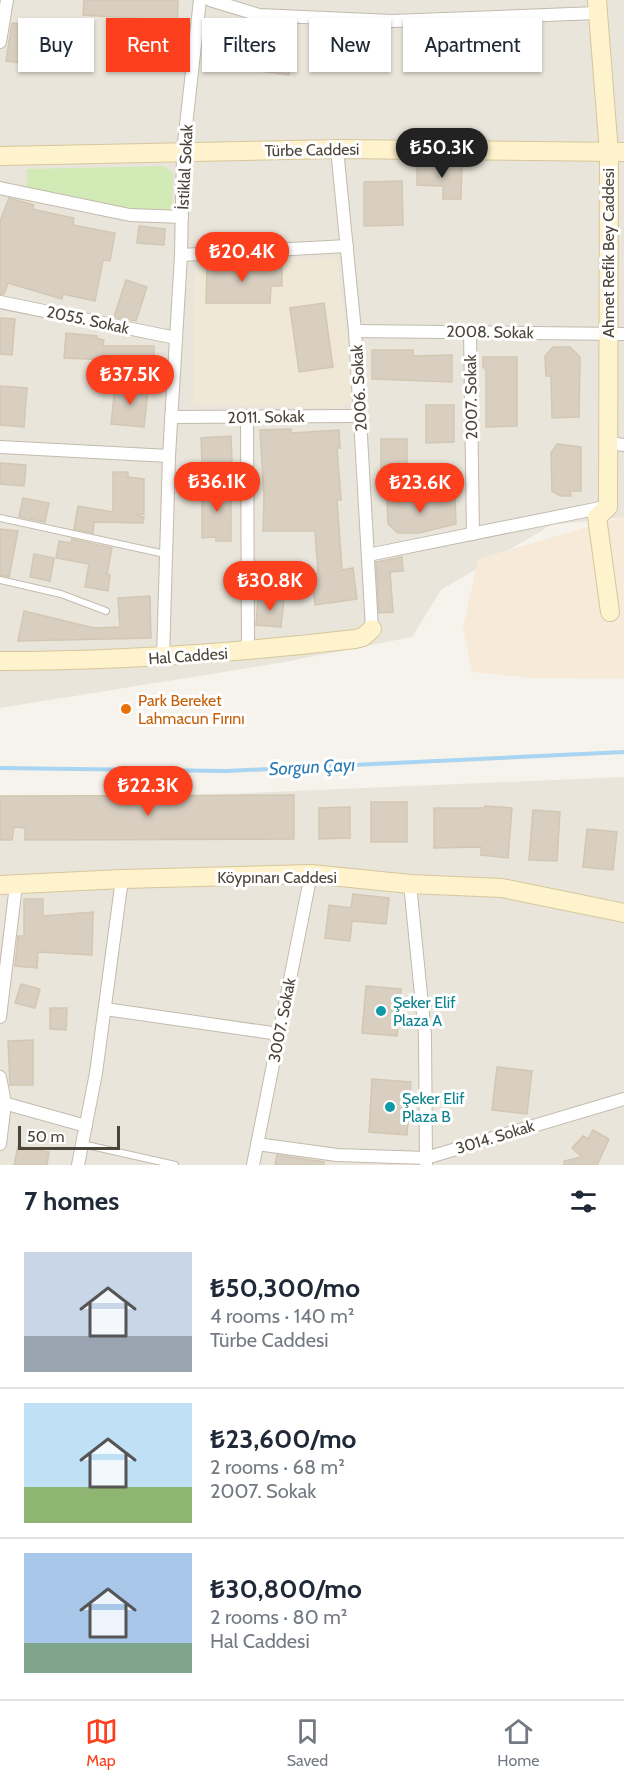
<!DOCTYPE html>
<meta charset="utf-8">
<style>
body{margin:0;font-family:Cabin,sans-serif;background:#f6f6f7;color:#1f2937;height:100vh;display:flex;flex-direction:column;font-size:22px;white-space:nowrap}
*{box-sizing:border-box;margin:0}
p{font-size:20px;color:#747a83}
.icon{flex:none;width:33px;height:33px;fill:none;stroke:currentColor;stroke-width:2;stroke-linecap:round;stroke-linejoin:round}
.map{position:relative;height:1165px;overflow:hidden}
.drawer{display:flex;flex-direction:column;background:#fff;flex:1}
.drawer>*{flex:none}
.banner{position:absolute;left:18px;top:18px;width:588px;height:54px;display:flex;gap:12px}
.scale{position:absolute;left:18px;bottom:15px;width:102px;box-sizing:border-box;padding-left:6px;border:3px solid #4b4439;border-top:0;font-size:16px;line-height:21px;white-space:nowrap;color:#4b4439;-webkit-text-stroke:4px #fff;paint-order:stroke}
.price{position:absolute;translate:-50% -51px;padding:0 14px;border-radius:21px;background:#fc3f1d;color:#fff;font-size:20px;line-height:39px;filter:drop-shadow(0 2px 3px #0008)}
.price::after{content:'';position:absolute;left:50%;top:36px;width:18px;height:14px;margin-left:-9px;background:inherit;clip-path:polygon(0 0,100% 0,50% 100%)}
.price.on{background:#222;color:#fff}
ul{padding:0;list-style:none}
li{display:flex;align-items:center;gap:18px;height:150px;padding:0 24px}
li+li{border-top:2px solid #e0e1e3}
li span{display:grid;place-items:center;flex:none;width:168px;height:120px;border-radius:0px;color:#555}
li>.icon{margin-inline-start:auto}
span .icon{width:72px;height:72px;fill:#fffc;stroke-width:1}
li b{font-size:26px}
h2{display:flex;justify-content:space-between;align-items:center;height:72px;padding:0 24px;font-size:26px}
.pill{padding:0 21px;border-radius:0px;background:#fff;box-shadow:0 2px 4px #0004;font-size:21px;line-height:54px}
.pill.on{background:#fc3f1d;color:#fff}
.tab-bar{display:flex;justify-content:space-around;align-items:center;height:84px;border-top:2px solid #e0e1e3;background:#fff;font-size:16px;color:#747a83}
.tab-bar a{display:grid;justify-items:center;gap:3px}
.tab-bar .on{color:#fc3f1d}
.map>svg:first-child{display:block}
</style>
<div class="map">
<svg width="624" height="1165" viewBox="0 0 624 1165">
<rect width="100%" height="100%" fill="#f6f3ec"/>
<!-- residential -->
<g fill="#eae5da">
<path d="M0 0H624V517L551 525 441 590 412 637 279 663 0 708Z"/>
<path d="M624 777V1165H0V797L132 798Z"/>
</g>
<!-- commercial -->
<path fill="#f7ead8" d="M624 516V679L531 678 472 672 463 629 478 559Z"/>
<!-- education -->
<path fill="#efe8d6" d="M337 258 355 397 342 408 193 405 195 270 201 261Z"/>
<!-- green -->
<path fill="#d2eab5" d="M164 166 173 174 172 210 124 208 27 189V169Z"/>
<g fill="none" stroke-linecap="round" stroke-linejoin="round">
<!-- stream -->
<path stroke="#a9d4f2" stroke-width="4" d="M0 768 227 771 624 752"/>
</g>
<!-- building -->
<g fill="#d8cfc1" stroke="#d3c7b4" stroke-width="1.5">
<path d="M84 0H178L177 29 145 27 146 19 83 15Z"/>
<path d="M12 23 46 28 40 65 6 61Z"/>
<path d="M258 31 293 35 289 75 253 70Z"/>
<path d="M417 164 462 165 461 199H443V186L417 185Z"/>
<path d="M402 181 403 225 364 226V182Z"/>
<path d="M9 198 34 205 32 209 74 218 73 225 115 233 110 261 103 260 95 301 63 294 62 299 8 283 4 294H0V221Z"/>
<path d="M139 226 165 229 164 245 137 243Z"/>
<path d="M207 264H282V286H271L270 303H206Z"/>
<path d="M126 280 147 287 136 321 114 317Z"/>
<path d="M324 303 333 367 299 372 290 308Z"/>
<path d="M0 318 15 319 12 355 0 354Z"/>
<path d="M66 333 97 336 96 338 104 340 103 346H154V362L64 358Z"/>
<path d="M553 347H570L580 357 579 417 552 418 551 376H546L545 356Z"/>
<path d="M372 350H413V356L452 355V382L372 379Z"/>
<path d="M483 357H517V426L486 427V370L483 367Z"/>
<path d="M0 386 27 388 24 427 0 425Z"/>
<path d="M115 386 148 389 144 427 111 424Z"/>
<path d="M426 405H454V442L426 443Z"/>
<path d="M291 429V433L339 430 340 448H337L341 500H337L342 570 353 568 357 599 315 605 311 574 318 573 315 531H263L264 495 260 430Z"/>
<path d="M231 436 232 462 202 463 201 438Z"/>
<path d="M381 439H407V475L381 476Z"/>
<path d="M557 444 581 447V491H570L571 496H560L552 491 551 453Z"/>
<path d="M0 463 26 465 24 486 0 484Z"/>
<path d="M113 472H128V477L144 479V514L135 515 144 517 143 523 94 522 93 533 74 529 78 506 113 512Z"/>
<path d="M215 485H231V541H216V537L202 538V490H215Z"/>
<path d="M387 496H410V499L455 497 456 524 419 533H398L388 524Z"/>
<path d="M23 498 49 503 45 522 19 517Z"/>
<path d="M0 529 18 531 9 577 0 575Z"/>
<path d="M72 539 112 548 107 574 110 575 108 591 85 587 89 564 56 558 59 541 71 543Z"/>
<path d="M34 554 54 558 50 581 30 577Z"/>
<path d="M402 557 403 571 390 572 393 612 379 613 376 562Z"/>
<path d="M150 596 151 638 18 641 24 611 94 628 120 627 118 598Z"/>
<path d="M258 598 284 599 281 627 256 625Z"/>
<path d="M294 795V839L25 840V828L14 827 12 840H0V796Z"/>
<rect x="371" y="802" width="36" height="40"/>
<path d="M485 806 512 808 508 858 481 855V847L434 848V808H484Z"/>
<path d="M350 807V838L319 839V808Z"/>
<path d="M533 810 560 812 557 861 529 860Z"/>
<path d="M587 829 617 832 613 870 583 867Z"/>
<path d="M353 894 389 898 386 924 352 921 350 941 325 938 329 905 351 908Z"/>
<path d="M24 899H43V916L93 912 92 955 38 952 37 968 15 966 18 936H24Z"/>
<path d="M21 984 40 989 35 1008 15 1003Z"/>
<path d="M366 986 401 989 397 1036 362 1033Z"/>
<path d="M50 1008H67L66 1030 50 1029Z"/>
<path d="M33 1040V1085H10L8 1041Z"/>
<path d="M497 1067 532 1071 527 1114 492 1110Z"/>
<path d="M372 1079 411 1082 407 1135 369 1132Z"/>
<path d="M593 1130 609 1139 597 1165H564V1161L582 1157 572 1148 583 1136 588 1139Z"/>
<path d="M18 1146 49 1152 47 1165H14Z"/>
<path d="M277 1155 324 1162V1165H275Z"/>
</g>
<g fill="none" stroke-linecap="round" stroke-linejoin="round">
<!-- lane casing -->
<g stroke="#c2bbae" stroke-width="8">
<g id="lane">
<path d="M0 518 165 554"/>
<path d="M0 580 61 594 106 611"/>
<path d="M82 1144 175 1165"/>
</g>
</g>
<!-- street casing -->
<g stroke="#c2bbae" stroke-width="14">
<g id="street">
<path d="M210 0 259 15 392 21 597 13"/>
<path d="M0 42 7 0"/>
<path d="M337 149 355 331 372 629"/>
<path d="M0 188 130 215 182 217"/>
<path d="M181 255 347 246"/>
<path d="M0 302 176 338"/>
<path d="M355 331 624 334"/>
<path d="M470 332 473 534"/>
<path d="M171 417 360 416"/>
<path d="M247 417 248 652"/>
<path d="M607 442 624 445"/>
<path d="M0 447 169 456"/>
<path d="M368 555 605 507"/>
<path d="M163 658 169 456 181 255 183 152 200 0"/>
<path d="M410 884 425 1035 426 1165"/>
<path d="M105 1009 279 1034"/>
<path d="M0 1017 16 885"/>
<path d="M0 1077 5 1103 0 1144"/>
<path d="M0 1102 86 1126"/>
<path d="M257 1144 337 1155 426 1158 624 1099"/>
<path d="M78 1165 96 1073 122 879"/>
<path d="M253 1165 311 874"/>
</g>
</g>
<!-- secondary casing -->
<g stroke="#d6c79b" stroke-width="20">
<g id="secondary">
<path d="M597 0 609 153 608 507 597 517 610 612"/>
<path d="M0 156 337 149 624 152"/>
<path d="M0 661C119 661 236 653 355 639L363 637 372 629"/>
<path d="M0 885 122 879 311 874 410 884 502 888 624 913"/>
</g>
</g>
<!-- lane -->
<use href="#lane" stroke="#fff" stroke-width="6"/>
<!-- street -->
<use href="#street" stroke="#fff" stroke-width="12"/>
<!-- secondary -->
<use href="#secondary" stroke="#fff3cd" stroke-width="18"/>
</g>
<!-- markers -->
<circle fill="#e8710a" stroke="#fff" stroke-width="2" cx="126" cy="709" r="6"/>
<g fill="#0f9aa8" stroke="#fff" stroke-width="2">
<circle cx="381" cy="1011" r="6"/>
<circle cx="390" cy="1107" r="6"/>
</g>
<g text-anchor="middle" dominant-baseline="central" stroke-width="6" stroke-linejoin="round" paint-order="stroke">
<!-- street labels -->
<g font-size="16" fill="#4b4439" stroke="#fff">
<text transform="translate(312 150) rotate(-1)">Türbe Caddesi</text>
<text transform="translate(185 167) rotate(-87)">İstiklal Sokak</text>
<text transform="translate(608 253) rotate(-90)">Ahmet Refik Bey Caddesi</text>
<text transform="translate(88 320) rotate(12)">2055. Sokak</text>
<text transform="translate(490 332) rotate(1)">2008. Sokak</text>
<text transform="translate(359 388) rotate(-93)">2006. Sokak</text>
<text transform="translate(471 397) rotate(-91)">2007. Sokak</text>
<text transform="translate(266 417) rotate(-1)">2011. Sokak</text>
<text transform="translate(188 656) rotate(-4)">Hal Caddesi</text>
<text x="277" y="877">Köypınarı Caddesi</text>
<text transform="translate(282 1020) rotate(-79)">3007. Sokak</text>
<text transform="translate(495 1137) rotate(-17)">3014. Sokak</text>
</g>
<!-- food labels -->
<g font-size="16" fill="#c56008" stroke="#fff" text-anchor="start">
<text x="138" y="700">Park Bereket<tspan x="138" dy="18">Lahmacun Fırını</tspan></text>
</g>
<!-- culture labels -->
<g font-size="16" fill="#0d838f" stroke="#fff" text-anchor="start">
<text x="393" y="1002">Şeker Elif<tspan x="393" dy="18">Plaza A</tspan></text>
<text x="402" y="1098">Şeker Elif<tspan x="402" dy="18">Plaza B</tspan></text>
</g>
<!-- water labels -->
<g font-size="18" font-style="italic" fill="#2e7ab2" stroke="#fff">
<text transform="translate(312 767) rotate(-3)">Sorgun Çayı</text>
</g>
</g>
</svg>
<div class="scale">50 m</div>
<b class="price on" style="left:442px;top:179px">₺50.3K</b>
<b class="price" style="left:242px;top:283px">₺20.4K</b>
<b class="price" style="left:130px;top:406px">₺37.5K</b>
<b class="price" style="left:217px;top:513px">₺36.1K</b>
<b class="price" style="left:420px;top:514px">₺23.6K</b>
<b class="price" style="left:270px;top:612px">₺30.8K</b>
<b class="price" style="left:148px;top:817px">₺22.3K</b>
<div class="banner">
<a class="pill">Buy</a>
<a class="pill on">Rent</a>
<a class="pill">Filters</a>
<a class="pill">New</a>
<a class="pill">Apartment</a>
</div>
</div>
<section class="drawer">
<h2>7 homes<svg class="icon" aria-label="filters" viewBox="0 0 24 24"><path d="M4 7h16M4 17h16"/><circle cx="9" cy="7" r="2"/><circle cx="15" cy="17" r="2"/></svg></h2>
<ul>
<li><span style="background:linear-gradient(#c9d6e8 70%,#9aa5b1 0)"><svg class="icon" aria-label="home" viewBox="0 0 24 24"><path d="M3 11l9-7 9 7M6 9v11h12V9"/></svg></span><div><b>₺50,300/mo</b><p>4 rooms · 140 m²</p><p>Türbe Caddesi</p></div></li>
<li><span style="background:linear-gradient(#bfe0f5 70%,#8fb573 0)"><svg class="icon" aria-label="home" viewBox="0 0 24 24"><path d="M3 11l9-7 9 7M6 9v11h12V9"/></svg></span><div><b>₺23,600/mo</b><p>2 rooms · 68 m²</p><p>2007. Sokak</p></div></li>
<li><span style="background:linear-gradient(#a9c7e8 75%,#7fa58c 0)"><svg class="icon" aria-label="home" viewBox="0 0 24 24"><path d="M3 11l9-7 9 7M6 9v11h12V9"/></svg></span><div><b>₺30,800/mo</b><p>2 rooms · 80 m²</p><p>Hal Caddesi</p></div></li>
</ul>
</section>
<nav class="tab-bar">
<a class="on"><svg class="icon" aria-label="map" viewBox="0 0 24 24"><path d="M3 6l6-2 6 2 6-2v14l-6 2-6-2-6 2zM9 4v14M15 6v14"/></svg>Map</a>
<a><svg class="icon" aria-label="saved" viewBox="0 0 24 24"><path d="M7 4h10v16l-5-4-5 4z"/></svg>Saved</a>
<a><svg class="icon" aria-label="home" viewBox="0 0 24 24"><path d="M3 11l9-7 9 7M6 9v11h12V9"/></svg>Home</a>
</nav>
